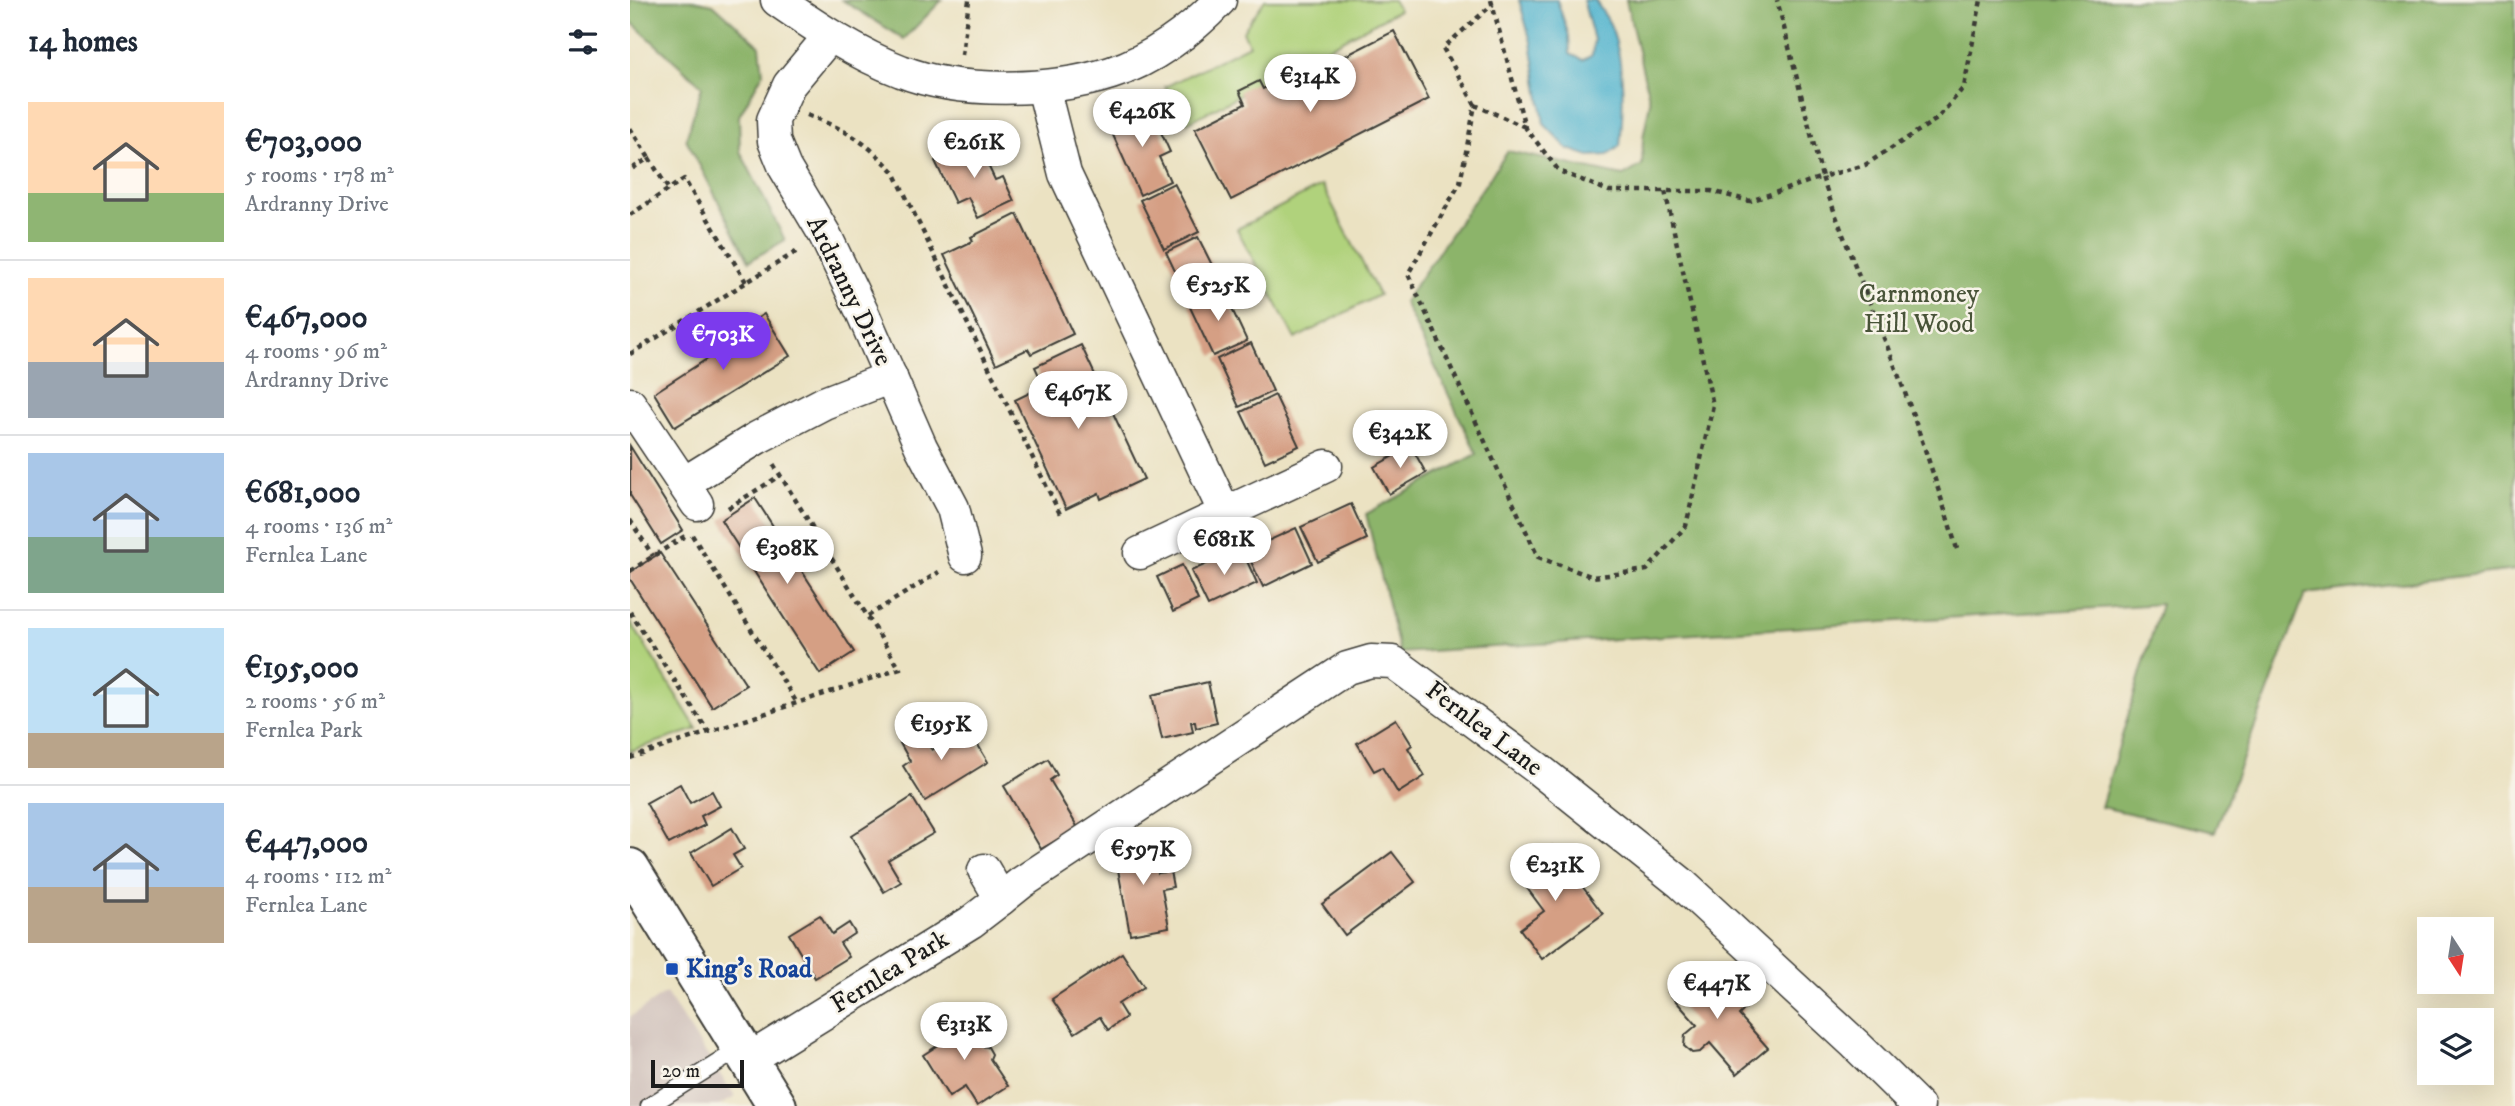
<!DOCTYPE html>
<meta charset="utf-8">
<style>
body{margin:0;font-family:"IM FELL DW Pica",serif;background:#f6f6f7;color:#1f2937;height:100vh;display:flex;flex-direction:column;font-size:26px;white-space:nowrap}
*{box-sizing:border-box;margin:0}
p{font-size:23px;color:#747a83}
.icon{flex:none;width:38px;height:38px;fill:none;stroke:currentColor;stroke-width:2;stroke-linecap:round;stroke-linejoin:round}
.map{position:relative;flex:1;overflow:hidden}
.details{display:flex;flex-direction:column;background:#fff;width:630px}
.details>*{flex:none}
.needle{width:46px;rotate:168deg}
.buttons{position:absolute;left:1787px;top:917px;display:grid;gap:14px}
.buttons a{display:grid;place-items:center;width:77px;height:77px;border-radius:0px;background:#fff;box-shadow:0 7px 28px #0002;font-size:35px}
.scale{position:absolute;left:21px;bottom:18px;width:93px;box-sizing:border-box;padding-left:7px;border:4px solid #1c1c1c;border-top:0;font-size:19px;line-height:24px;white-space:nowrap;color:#1c1c1c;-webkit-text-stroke:5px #f7f3e8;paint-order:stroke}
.price{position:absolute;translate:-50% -60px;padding:0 16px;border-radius:24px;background:#fff;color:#222;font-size:23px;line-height:46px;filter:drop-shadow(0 2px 4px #0008)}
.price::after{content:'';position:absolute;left:50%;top:42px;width:21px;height:16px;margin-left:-10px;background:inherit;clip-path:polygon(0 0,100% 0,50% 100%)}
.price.active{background:#7c3aed;color:#fff}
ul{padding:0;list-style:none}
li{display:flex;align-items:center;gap:21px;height:175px;padding:0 28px}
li+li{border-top:2px solid #e0e1e3}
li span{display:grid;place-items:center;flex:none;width:196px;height:140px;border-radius:0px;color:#555}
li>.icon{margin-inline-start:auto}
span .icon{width:84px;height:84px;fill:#fffc;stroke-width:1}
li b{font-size:30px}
h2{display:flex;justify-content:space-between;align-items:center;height:84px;padding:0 28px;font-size:30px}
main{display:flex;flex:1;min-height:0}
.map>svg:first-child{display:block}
</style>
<main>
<section class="details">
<h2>14 homes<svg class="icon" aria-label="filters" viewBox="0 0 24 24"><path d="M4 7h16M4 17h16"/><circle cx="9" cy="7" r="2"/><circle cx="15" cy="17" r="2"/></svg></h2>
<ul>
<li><span style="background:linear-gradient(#ffd9b3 65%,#8fb573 0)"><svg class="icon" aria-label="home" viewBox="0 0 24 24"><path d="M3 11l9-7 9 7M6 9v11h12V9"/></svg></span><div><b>€703,000</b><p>5 rooms · 178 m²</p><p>Ardranny Drive</p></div></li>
<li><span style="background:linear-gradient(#ffd9b3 60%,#9aa5b1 0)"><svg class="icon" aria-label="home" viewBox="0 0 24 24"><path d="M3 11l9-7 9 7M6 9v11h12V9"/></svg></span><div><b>€467,000</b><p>4 rooms · 96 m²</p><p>Ardranny Drive</p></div></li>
<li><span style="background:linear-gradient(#a9c7e8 60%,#7fa58c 0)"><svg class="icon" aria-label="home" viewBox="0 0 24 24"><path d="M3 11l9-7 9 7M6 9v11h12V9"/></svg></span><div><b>€681,000</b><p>4 rooms · 136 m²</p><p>Fernlea Lane</p></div></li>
<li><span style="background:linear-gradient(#bfe0f5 75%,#b9a48a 0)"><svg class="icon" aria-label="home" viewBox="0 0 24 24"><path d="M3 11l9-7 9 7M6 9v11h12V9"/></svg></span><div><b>€195,000</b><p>2 rooms · 56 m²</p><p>Fernlea Park</p></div></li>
<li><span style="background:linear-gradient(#a9c7e8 60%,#b9a48a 0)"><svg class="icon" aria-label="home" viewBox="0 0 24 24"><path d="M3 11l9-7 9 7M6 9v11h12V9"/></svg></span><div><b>€447,000</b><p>4 rooms · 112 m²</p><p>Fernlea Lane</p></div></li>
</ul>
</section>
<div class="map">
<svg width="1885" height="1106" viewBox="0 0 1885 1106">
<rect width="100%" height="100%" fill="#f7f3e8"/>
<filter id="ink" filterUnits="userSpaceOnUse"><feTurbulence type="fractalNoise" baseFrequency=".0143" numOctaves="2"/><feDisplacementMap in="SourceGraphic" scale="14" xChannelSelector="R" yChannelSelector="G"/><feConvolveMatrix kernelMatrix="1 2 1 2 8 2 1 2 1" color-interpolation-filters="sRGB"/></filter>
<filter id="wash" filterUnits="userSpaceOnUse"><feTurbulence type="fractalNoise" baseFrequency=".00686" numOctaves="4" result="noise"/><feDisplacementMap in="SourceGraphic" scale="28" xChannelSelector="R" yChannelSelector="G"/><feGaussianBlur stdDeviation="1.57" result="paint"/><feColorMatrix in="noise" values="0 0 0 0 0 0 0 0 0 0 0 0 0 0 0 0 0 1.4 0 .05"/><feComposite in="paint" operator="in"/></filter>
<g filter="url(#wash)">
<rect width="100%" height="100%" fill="#ebe2c2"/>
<!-- industrial -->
<path fill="#cfc0ba" d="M36 993 105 1097 89 1106H0V1017Z"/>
<!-- green -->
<g fill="#b0d27b" stroke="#66774c" stroke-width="2">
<path d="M635 0H763L769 10 557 123 535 87 619 45 613 31Z"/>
<path d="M692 185 749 295 665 339 607 229Z"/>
<path d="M0 621 67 729 0 751Z"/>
</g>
<!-- forest -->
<g fill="#8cb46b" stroke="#546844" stroke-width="2">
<path d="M0 0H62L83 4 130 46 133 73 109 116 110 151 155 240 119 261 56 139 72 86 0 21Z"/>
<path d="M212 0H312L274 39Z"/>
<path d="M996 0H1885V570L1675 594 1585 832 1471 807 1531 604 770 653 736 514 847 454 774 302 878 151 993 176 1012 165 1013 138 1020 102Z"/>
</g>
<!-- water -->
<path fill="#4fb3ce" stroke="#366875" stroke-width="2" d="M889 0H927L939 36 940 54 953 60 962 55 964 40 953 0H965C970 9 979 19 982 29 995 66 994 107 990 146L978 155 959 156 938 149 914 124 901 42Z"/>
<g id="blocks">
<!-- building -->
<g fill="#d59f84">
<path d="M764 31 799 99 601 200 565 129 615 104 609 91 629 81 633 89 669 71 672 78Z"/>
<path d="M519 106 540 152 529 157 540 181 510 195 478 124Z"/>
<path d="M347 142 365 180 373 177 384 201 348 218 338 197 325 203 305 161Z"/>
<path d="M544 183 569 232 534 249 510 200Z"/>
<path d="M387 214 443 334 401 354 398 349 366 364 314 255 343 241 341 237Z"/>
<path d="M568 237 593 287 560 303 536 252Z"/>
<path d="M593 290 617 341 583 356 559 305Z"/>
<path d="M134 314 160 356 45 427 24 393 111 337 107 332Z"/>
<path d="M621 343 643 391 609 407 587 359Z"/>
<path d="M451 345 514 479 471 499 469 493 436 509 385 400 414 386 405 367Z"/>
<path d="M645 395 669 446 635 462 611 412Z"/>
<path d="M0 446 53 530 31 544 0 495Z"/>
<path d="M781 446 796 473 759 494 744 467Z"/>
<path d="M125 498 224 652 190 674 91 520Z"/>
<path d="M721 504 737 539 688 562 671 527Z"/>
<path d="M666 528 682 563 633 587 616 551Z"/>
<path d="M611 548 627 583 578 606 561 571Z"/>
<path d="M30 553 116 685 82 707 0 579V572Z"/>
<path d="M552 565 568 600 543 612 527 577Z"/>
<path d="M578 682 587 723 566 728 565 722H561L563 732 532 739 522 695Z"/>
<path d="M766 719 782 745 778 748 795 776 768 793 752 767 744 771 727 743Z"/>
<path d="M338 728 358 762 295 801 273 766 280 761 270 743 289 731 302 750Z"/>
<path d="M418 759 427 775 420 780 448 828 411 849 374 786Z"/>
<path d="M50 784 60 803 82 791 90 806 71 816 75 825 39 844 16 803Z"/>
<path d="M282 797 304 833 258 860 271 882 254 892 221 836Z"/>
<path d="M102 828 114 849 103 855 111 868 81 886 61 853Z"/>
<path d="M522 841 528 873 540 871 543 887 532 889 539 927 500 934 484 848Z"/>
<path d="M922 846 973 914 912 959 890 929 914 911 885 872Z"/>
<path d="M762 852 785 882 715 935 692 904Z"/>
<path d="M190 915 202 934 219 923 225 933 210 943 219 957 185 978 159 934Z"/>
<path d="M492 953 514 987 488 1004 496 1017 478 1030 470 1017 445 1033 422 999Z"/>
<path d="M1068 967 1088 991 1095 985 1115 1009 1109 1015 1138 1048 1107 1074 1080 1043 1070 1052 1062 1053 1054 1046 1055 1035 1067 1025 1038 992Z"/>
<path d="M334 1015 346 1030 343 1032 352 1046 358 1047 362 1054 360 1059 378 1086 347 1106 335 1087 319 1097 293 1055 307 1046 301 1037 306 1034 303 1031Z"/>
</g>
</g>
</g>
<g filter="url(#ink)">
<use href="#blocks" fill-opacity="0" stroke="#3b3a35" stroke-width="2"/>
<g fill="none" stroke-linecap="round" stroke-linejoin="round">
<!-- lane casing -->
<g stroke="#3b3a35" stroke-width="19">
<path id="lane" d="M19 1106 111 1048"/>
</g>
<!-- street casing -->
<g stroke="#3b3a35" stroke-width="35">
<g id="street">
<path d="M147 0C186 27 226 54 271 71 328 94 422 92 481 73 522 60 561 31 590 0"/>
<path d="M199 37 159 85 143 120 144 141 155 168 195 235 233 314 291 447 323 508 335 556"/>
<path d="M413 87 435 174 595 513"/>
<path d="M0 404 67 504"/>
<path d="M54 483 127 438 194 403 261 377"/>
<path d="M510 553 696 466"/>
<path d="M371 899 391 883 717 668 741 661 763 662 907 768 1051 883 1225 1044 1288 1106"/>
<path d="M118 1060 341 922 371 899 354 870"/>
</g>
</g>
<!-- secondary casing -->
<g stroke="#3b3a35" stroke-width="42">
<path id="secondary" d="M0 868 147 1106"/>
</g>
<!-- path -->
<g stroke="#3b3a35" stroke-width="4.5" stroke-dasharray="5 5" stroke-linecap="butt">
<path d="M861 0 895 127 929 171 979 191H1081L1120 201 1192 177 1147 0"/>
<path d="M332 55 339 0"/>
<path d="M845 105 813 48 863 4"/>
<path d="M177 115C217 130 235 141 264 172L430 514"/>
<path d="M895 127 845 105 830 183 778 274 908 557 963 577 1017 570 1056 526 1083 405 1035 191"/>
<path d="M0 128 19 158 0 170"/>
<path d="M19 158 39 190"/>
<path d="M0 215 54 179 116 282"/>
<path d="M0 354 169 250"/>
<path d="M98 508 151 475"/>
<path d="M0 520 23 556"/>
<path d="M62 535 167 703"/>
<path d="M1327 549C1307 484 1286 420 1261 356 1238 297 1213 238 1192 177L1235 165 1307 119 1334 87 1351 0"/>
<path d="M0 571 58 534"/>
<path d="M0 612 79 733"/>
<path d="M238 616 309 572"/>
<path d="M0 758 270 669 142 462"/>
</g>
<!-- lane -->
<use href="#lane" stroke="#fff" stroke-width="16"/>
<!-- street -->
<use href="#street" stroke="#fff" stroke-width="32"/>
<!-- secondary -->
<use href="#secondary" stroke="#fff" stroke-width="38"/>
</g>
</g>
<!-- markers -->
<rect fill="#1a4fb4" stroke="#f7f3e8" stroke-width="2.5" x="35" y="962" width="14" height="14" rx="3.5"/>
<g text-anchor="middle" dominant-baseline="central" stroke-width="5" stroke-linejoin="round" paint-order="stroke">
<!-- street labels -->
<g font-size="26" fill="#1c1c1c" stroke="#f7f3e8">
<text transform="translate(219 291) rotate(64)">Ardranny Drive</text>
<text transform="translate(854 729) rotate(37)">Fernlea Lane</text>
<text transform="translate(260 972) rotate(-32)">Fernlea Park</text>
</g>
<!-- park labels -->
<g font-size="26" fill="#485338" stroke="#f7f3e8">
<text x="1289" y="294">Carnmoney<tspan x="1289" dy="30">Hill Wood</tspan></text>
</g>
<!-- transit labels -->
<g font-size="26" font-weight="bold" fill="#164399" stroke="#f7f3e8" text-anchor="start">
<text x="56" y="969">King's Road</text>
</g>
</g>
</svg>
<div class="buttons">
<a><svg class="needle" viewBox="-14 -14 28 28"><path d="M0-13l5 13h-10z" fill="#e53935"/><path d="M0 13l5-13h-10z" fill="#747a83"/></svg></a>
<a><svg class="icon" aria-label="layers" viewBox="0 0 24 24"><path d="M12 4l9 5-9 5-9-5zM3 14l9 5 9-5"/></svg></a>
</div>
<div class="scale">20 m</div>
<b class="price" style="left:680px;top:114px">€314K</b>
<b class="price" style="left:512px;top:149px">€426K</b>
<b class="price" style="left:344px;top:180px">€261K</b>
<b class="price" style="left:588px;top:323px">€525K</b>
<b class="price active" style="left:93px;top:372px">€703K</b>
<b class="price" style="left:448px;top:431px">€467K</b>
<b class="price" style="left:770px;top:470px">€342K</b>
<b class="price" style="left:594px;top:577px">€681K</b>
<b class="price" style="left:157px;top:586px">€308K</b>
<b class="price" style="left:311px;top:762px">€195K</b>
<b class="price" style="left:513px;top:887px">€597K</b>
<b class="price" style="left:925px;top:903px">€231K</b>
<b class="price" style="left:1087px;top:1021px">€447K</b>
<b class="price" style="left:334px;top:1062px">€313K</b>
</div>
</main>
